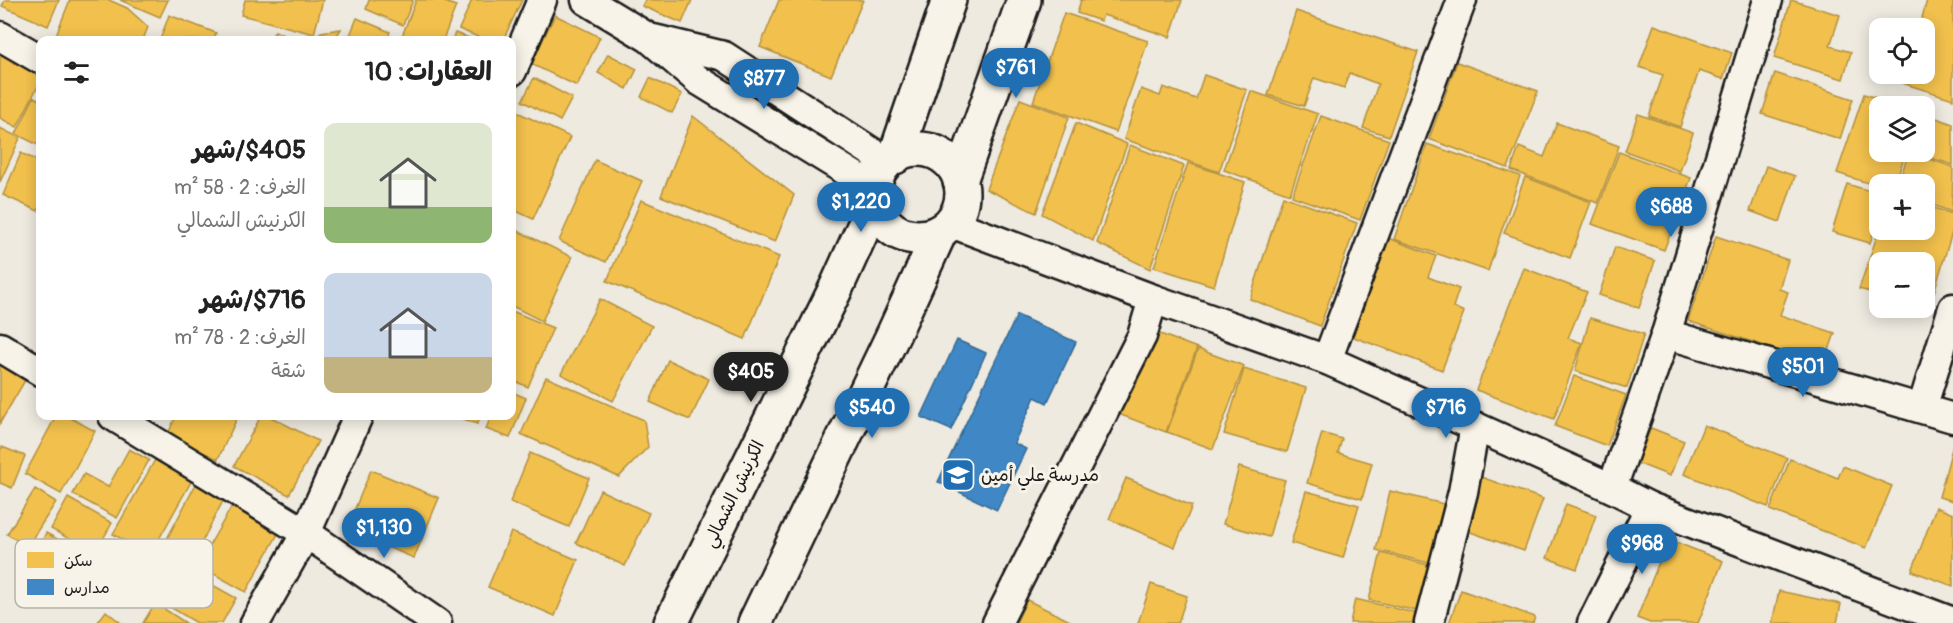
<!DOCTYPE html>
<html lang="ar">
<meta charset="utf-8">
<style>
body{margin:0;font-family:Pangolin,"Playpen Sans Arabic",sans-serif;background:#f2f2f2;color:#222;direction:rtl;height:100vh;display:flex;flex-direction:column;font-size:22px;white-space:nowrap}
*{box-sizing:border-box;margin:0}
p{font-size:20px;color:#767676}
.icon{flex:none;width:33px;height:33px;fill:none;stroke:currentColor;stroke-width:2;stroke-linecap:round;stroke-linejoin:round}
.map{position:relative;flex:1;overflow:hidden;direction:ltr}
.details{position:absolute;left:36px;top:36px;width:480px;height:384px;display:flex;flex-direction:column;background:#fff;border-radius:12px;box-shadow:0 3px 15px #0003;direction:rtl}
.details>*{flex:none}
.controls{position:absolute;left:1869px;top:18px;display:grid;gap:12px}
.controls a{display:grid;place-items:center;width:66px;height:66px;border-radius:12px;background:#fff;box-shadow:0 3px 15px #0003;font-size:30px}
.price{position:absolute;translate:-50% -51px;padding:0 14px;border-radius:21px;background:#1f6fb2;color:#fff;font-size:20px;line-height:39px;filter:drop-shadow(0 2px 3px #0008)}
.price::after{content:'';position:absolute;left:50%;top:36px;width:18px;height:14px;margin-left:-9px;background:inherit;clip-path:polygon(0 0,100% 0,50% 100%)}
.price.current{background:#222;color:#fff}
ul{padding:0;list-style:none}
li{display:flex;align-items:center;gap:18px;height:150px;padding:0 24px}
li span{display:grid;place-items:center;flex:none;width:168px;height:120px;border-radius:12px;color:#555}
li>.icon{margin-inline-start:auto}
span .icon{width:72px;height:72px;fill:#fffc;stroke-width:1}
li b{font-size:26px}
h2{display:flex;justify-content:space-between;align-items:center;height:72px;padding:0 24px;font-size:26px}
.map>svg:first-child{display:block}
</style>
<div class="map">
<svg width="1953" height="623" viewBox="0 0 1953 623">
<rect width="100%" height="100%" fill="#eeeae0"/>
<filter id="ink" filterUnits="userSpaceOnUse"><feTurbulence type="fractalNoise" baseFrequency=".0167" numOctaves="2"/><feDisplacementMap in="SourceGraphic" scale="12" xChannelSelector="R" yChannelSelector="G"/><feConvolveMatrix kernelMatrix="1 2 1 2 8 2 1 2 1" color-interpolation-filters="sRGB"/></filter>
<g filter="url(#ink)">
<!-- homes -->
<g fill="#f2c14e" stroke="#b2903f" stroke-width="1.5">
<path d="M5 0H59L48 26 2 6Z"/>
<path d="M70 0H109L127 8 148 27 143 40H54Z"/>
<path d="M120 0H168L160 17Z"/>
<path d="M245 0H323L314 34 241 15Z"/>
<path d="M369 0H413L403 25 366 9Z"/>
<path d="M416 0H439L456 6 443 40H415L402 36Z"/>
<path d="M472 0H522L503 40H485L459 29Z"/>
<path d="M645 0H692L682 23 642 6Z"/>
<path d="M779 0H863L831 76 760 47Z"/>
<path d="M1081 0H1182L1170 37 1103 15 1101 21 1077 13Z"/>
<path d="M1791 0 1840 15 1830 46 1851 52 1843 79 1774 58Z"/>
<path d="M1927 0H1953V99L1902 83 1905 74H1924V28H1919Z"/>
<path d="M1296 11 1418 52 1389 136 1363 128 1378 84 1349 73 1344 88 1314 78 1304 106 1268 95Z"/>
<path d="M1064 13 1148 41 1116 132 1033 102Z"/>
<path d="M169 15 216 33 214 40H160Z"/>
<path d="M555 15 600 37 577 86 531 64Z"/>
<path d="M357 18 390 32 387 40H348Z"/>
<path d="M1654 25 1732 53 1723 79 1699 71 1680 127 1649 116 1663 75 1639 67Z"/>
<path d="M341 29 334 40H311L321 32Z"/>
<path d="M275 31 293 40H270Z"/>
<path d="M455 33 475 40H452Z"/>
<path d="M0 53 40 73V82L17 127 0 118Z"/>
<path d="M608 54 637 69 627 89 598 73Z"/>
<path d="M1457 62 1538 91 1508 168 1429 139Z"/>
<path d="M1775 73 1853 99 1840 139 1762 114Z"/>
<path d="M1204 75 1247 90 1219 172 1124 139 1141 89 1160 96 1163 87 1196 99Z"/>
<path d="M534 78 572 98 560 121 522 101Z"/>
<path d="M650 78 682 94 672 113 641 97Z"/>
<path d="M1251 91 1318 114 1290 194 1224 170Z"/>
<path d="M1864 94 1901 106H1880V152H1906L1895 184H1880V187L1837 173Z"/>
<path d="M34 97 40 100V146L16 134Z"/>
<path d="M1020 99 1069 117 1036 213 986 189Z"/>
<path d="M513 110 570 137 533 219 512 209Z"/>
<path d="M1638 114 1693 133 1680 171 1625 151Z"/>
<path d="M1928 115 1953 124V165L1915 153 1924 152V124Z"/>
<path d="M693 116 794 195 775 242 661 196Z"/>
<path d="M1321 116 1389 140 1360 220 1292 196Z"/>
<path d="M1076 123 1127 144 1093 241 1042 214Z"/>
<path d="M1557 123 1619 146 1598 203 1511 170 1519 147 1544 157Z"/>
<path d="M0 128 20 138 0 182Z"/>
<path d="M1427 144 1520 176 1488 271 1394 239Z"/>
<path d="M1130 145 1184 166 1150 269 1097 243Z"/>
<path d="M1619 152 1691 178 1664 250 1592 224Z"/>
<path d="M1909 152 1953 167 1952 212 1924 202V184H1898Z"/>
<path d="M21 153 40 162V204L38 211 3 195Z"/>
<path d="M595 160 642 181 606 262 559 241Z"/>
<path d="M1188 163 1245 182 1214 286 1154 267Z"/>
<path d="M1766 166 1795 176 1780 222 1750 211Z"/>
<path d="M1525 177 1591 202 1570 258 1504 233Z"/>
<path d="M1847 184 1880 194V212L1870 243 1832 232Z"/>
<path d="M1283 196 1357 223 1320 326 1250 299Z"/>
<path d="M641 200 779 257 745 339 607 281Z"/>
<path d="M1924 205 1953 214V229L1929 309 1924 308V262H1880V295L1859 289 1880 227V230H1924Z"/>
<path d="M512 228 572 257 542 321 512 306Z"/>
<path d="M1716 236 1788 260 1779 289 1788 292 1780 315 1835 333 1824 365 1688 321Z"/>
<path d="M1388 238 1436 256 1428 277 1459 289 1453 307 1464 312 1442 370 1351 336Z"/>
<path d="M1615 247 1655 261 1639 308 1599 295Z"/>
<path d="M1524 268 1587 292 1568 338 1582 343 1554 419 1476 390Z"/>
<path d="M600 299 652 326 613 401 561 374Z"/>
<path d="M512 311 553 328 528 387 512 380Z"/>
<path d="M1590 318 1644 334 1627 388 1575 371Z"/>
<path d="M1147 329 1197 348 1166 432 1116 413Z"/>
<path d="M1198 349 1244 366 1213 449 1167 432Z"/>
<path d="M0 360 27 377 0 423Z"/>
<path d="M668 360 709 379 690 420 650 402Z"/>
<path d="M1244 369 1306 388 1287 452 1224 434Z"/>
<path d="M1574 376 1626 395 1607 446 1555 426Z"/>
<path d="M546 377 644 420 648 447 619 477 521 434Z"/>
<path d="M512 392 526 398 510 438 486 429 491 416H512Z"/>
<path d="M56 416H67L95 431 61 494 25 474Z"/>
<path d="M176 416H238L218 459 167 436Z"/>
<path d="M261 416H269L318 441 289 495 234 466Z"/>
<path d="M456 416H481L477 424Z"/>
<path d="M1704 425 1787 458 1768 507 1684 474Z"/>
<path d="M1651 428 1684 441 1670 476 1637 463Z"/>
<path d="M1322 433 1342 439 1338 453 1372 463 1362 499 1307 483Z"/>
<path d="M1953 445V501L1939 497Z"/>
<path d="M2 447 25 456 12 488 0 483V451Z"/>
<path d="M129 449 149 460 117 518 73 494 84 474 108 487Z"/>
<path d="M530 453 589 478 569 527 510 502Z"/>
<path d="M1790 459 1838 478 1843 466 1892 486 1866 548 1770 510Z"/>
<path d="M155 460 192 480 150 555 113 534Z"/>
<path d="M1239 467 1285 480 1269 537 1223 524Z"/>
<path d="M371 470 439 498 414 558 346 530Z"/>
<path d="M1481 477 1543 499 1524 551 1462 529Z"/>
<path d="M1126 478 1192 506 1175 547 1109 519Z"/>
<path d="M196 484 224 499 189 567 160 552Z"/>
<path d="M35 489 56 502 27 547 7 534Z"/>
<path d="M600 490 649 513 625 566 576 543Z"/>
<path d="M1306 491 1359 505 1343 558 1291 543Z"/>
<path d="M1390 491 1448 505 1433 564 1376 550Z"/>
<path d="M68 498 112 523 95 553 51 529Z"/>
<path d="M1566 504 1596 515 1577 569 1547 558Z"/>
<path d="M232 506 279 532 246 592 198 565Z"/>
<path d="M1936 507 1953 514V586L1912 571Z"/>
<path d="M511 532 578 560 555 616 488 587Z"/>
<path d="M46 533 93 558 69 604 22 579Z"/>
<path d="M1668 539 1723 561 1698 623H1650L1637 618Z"/>
<path d="M1381 553 1432 566 1421 612 1369 600Z"/>
<path d="M177 565 236 598 222 623H197L158 600Z"/>
<path d="M1151 584 1187 596 1178 623H1138Z"/>
<path d="M1461 590 1535 617 1533 623H1449Z"/>
<path d="M1779 591 1841 604 1837 623H1772Z"/>
<path d="M1355 599 1423 615 1422 623H1350Z"/>
<path d="M1027 600 1074 623H1016Z"/>
<path d="M155 603 186 623H143Z"/>
<path d="M106 611 121 623H97Z"/>
</g>
<!-- schools -->
<g fill="#3f88c5" stroke="#346892" stroke-width="1.5">
<path d="M1017 315 1076 342 1047 403 1035 397 1014 443 1026 449 997 510 938 482Z"/>
<path d="M957 340 986 353 951 430 921 417Z"/>
</g>
<g fill="none" stroke-linecap="round" stroke-linejoin="round">
<!-- street casing -->
<g stroke="#1c1c1c" stroke-width="33">
<g id="street">
<path d="M586 0 649 38 698 80 874 188"/>
<path d="M0 36 40 59"/>
<path d="M654 39 724 56 887 162"/>
<path d="M512 71 542 0"/>
<path d="M951 223 1153 299 1327 360 1612 488 1650 507 1953 622"/>
<path d="M1666 334 1953 418"/>
<path d="M0 347 40 371"/>
<path d="M1327 360 1462 0"/>
<path d="M1922 408 1953 308"/>
<path d="M113 416 306 533 437 623"/>
<path d="M1612 488 1666 334 1768 0"/>
<path d="M255 623 306 533 358 416"/>
<path d="M997 623 1142 336 1153 299"/>
<path d="M1429 623 1463 492 1475 426"/>
<path d="M1592 623 1650 507"/>
</g>
</g>
<!-- secondary casing -->
<g stroke="#1c1c1c" stroke-width="38">
<g id="secondary">
<circle cx="918" cy="193" r="44"/>
<path d="M895 157 949 0"/>
<path d="M960 181 1024 0"/>
<path d="M671 623 836 288 875 202"/>
<path d="M755 623 894 333 940 232"/>
</g>
</g>
<!-- street -->
<use href="#street" stroke="#f7f3e8" stroke-width="28"/>
<!-- secondary -->
<use href="#secondary" stroke="#f7f3e8" stroke-width="33"/>
</g>
</g>
<!-- icons -->
<defs>
<g id="school-square" transform="scale(1.725)"><rect x="-9" y="-9" width="18" height="18" rx="4" fill="#1f6fb2" stroke="#f7f3e8"/><path d="M0-5L7-2L0 1L-7-2ZM-4 1L0 2.5L4 1V4Q0 6-4 4Z" fill="#fff"/></g>
</defs>
<g fill-rule="evenodd">
<use href="#school-square" x="958" y="475"/>
</g>
<g text-anchor="middle" dominant-baseline="central" stroke-width="6" stroke-linejoin="round" paint-order="stroke">
<!-- poi labels -->
<g font-size="18" fill="#1c1c1c" stroke="#f7f3e8" text-anchor="start">
<text x="981" y="475">مدرسة علي أمين</text>
</g>
<!-- street labels -->
<g font-size="18" fill="#1c1c1c" stroke="#f7f3e8">
<text transform="translate(734 494) rotate(-64)">الكرنيش الشمالي</text>
</g>
</g>
<!-- legend -->
<rect x="15" y="539" width="198" height="69" rx="9" fill="#f7f3e8" stroke="#b5b2ab" stroke-width="1.5"/>
<rect x="27" y="552" width="27" height="16" fill="#f2c14e"/>
<rect x="27" y="579" width="27" height="16" fill="#3f88c5"/>
<g font-size="16" fill="#1c1c1c">
<text x="64" y="566">سكن</text>
<text x="64" y="593">مدارس</text>
</g>
</svg>
<div class="controls">
<a><svg class="icon" aria-label="locate" viewBox="0 0 24 24"><circle cx="12" cy="12" r="6"/><path d="M12 2v4M12 18v4M2 12h4M18 12h4"/></svg></a>
<a><svg class="icon" aria-label="layers" viewBox="0 0 24 24"><path d="M12 4l9 5-9 5-9-5zM3 14l9 5 9-5"/></svg></a>
<a>+</a>
<a>−</a>
</div>
<b class="price" style="left:1016px;top:99px">$761</b>
<b class="price" style="left:764px;top:110px">$877</b>
<b class="price" style="left:861px;top:233px">$1,220</b>
<b class="price" style="left:1671px;top:238px">$688</b>
<b class="price" style="left:1803px;top:398px">$501</b>
<b class="price current" style="left:751px;top:403px">$405</b>
<b class="price" style="left:872px;top:439px">$540</b>
<b class="price" style="left:1446px;top:439px">$716</b>
<b class="price" style="left:384px;top:559px">$1,130</b>
<b class="price" style="left:1642px;top:575px">$968</b>
<section class="details">
<h2>العقارات: 10<svg class="icon" aria-label="filters" viewBox="0 0 24 24"><path d="M4 7h16M4 17h16"/><circle cx="9" cy="7" r="2"/><circle cx="15" cy="17" r="2"/></svg></h2>
<ul>
<li><span style="background:linear-gradient(#dfe7d0 70%,#8fb573 0)"><svg class="icon" aria-label="home" viewBox="0 0 24 24"><path d="M3 11l9-7 9 7M6 9v11h12V9"/></svg></span><div><b>$405/شهر</b><p>الغرف: 2 · 58 m²</p><p>الكرنيش الشمالي</p></div></li>
<li><span style="background:linear-gradient(#c9d6e8 70%,#c2b280 0)"><svg class="icon" aria-label="home" viewBox="0 0 24 24"><path d="M3 11l9-7 9 7M6 9v11h12V9"/></svg></span><div><b>$716/شهر</b><p>الغرف: 2 · 78 m²</p><p>شقة</p></div></li>
</ul>
</section>
</div>
